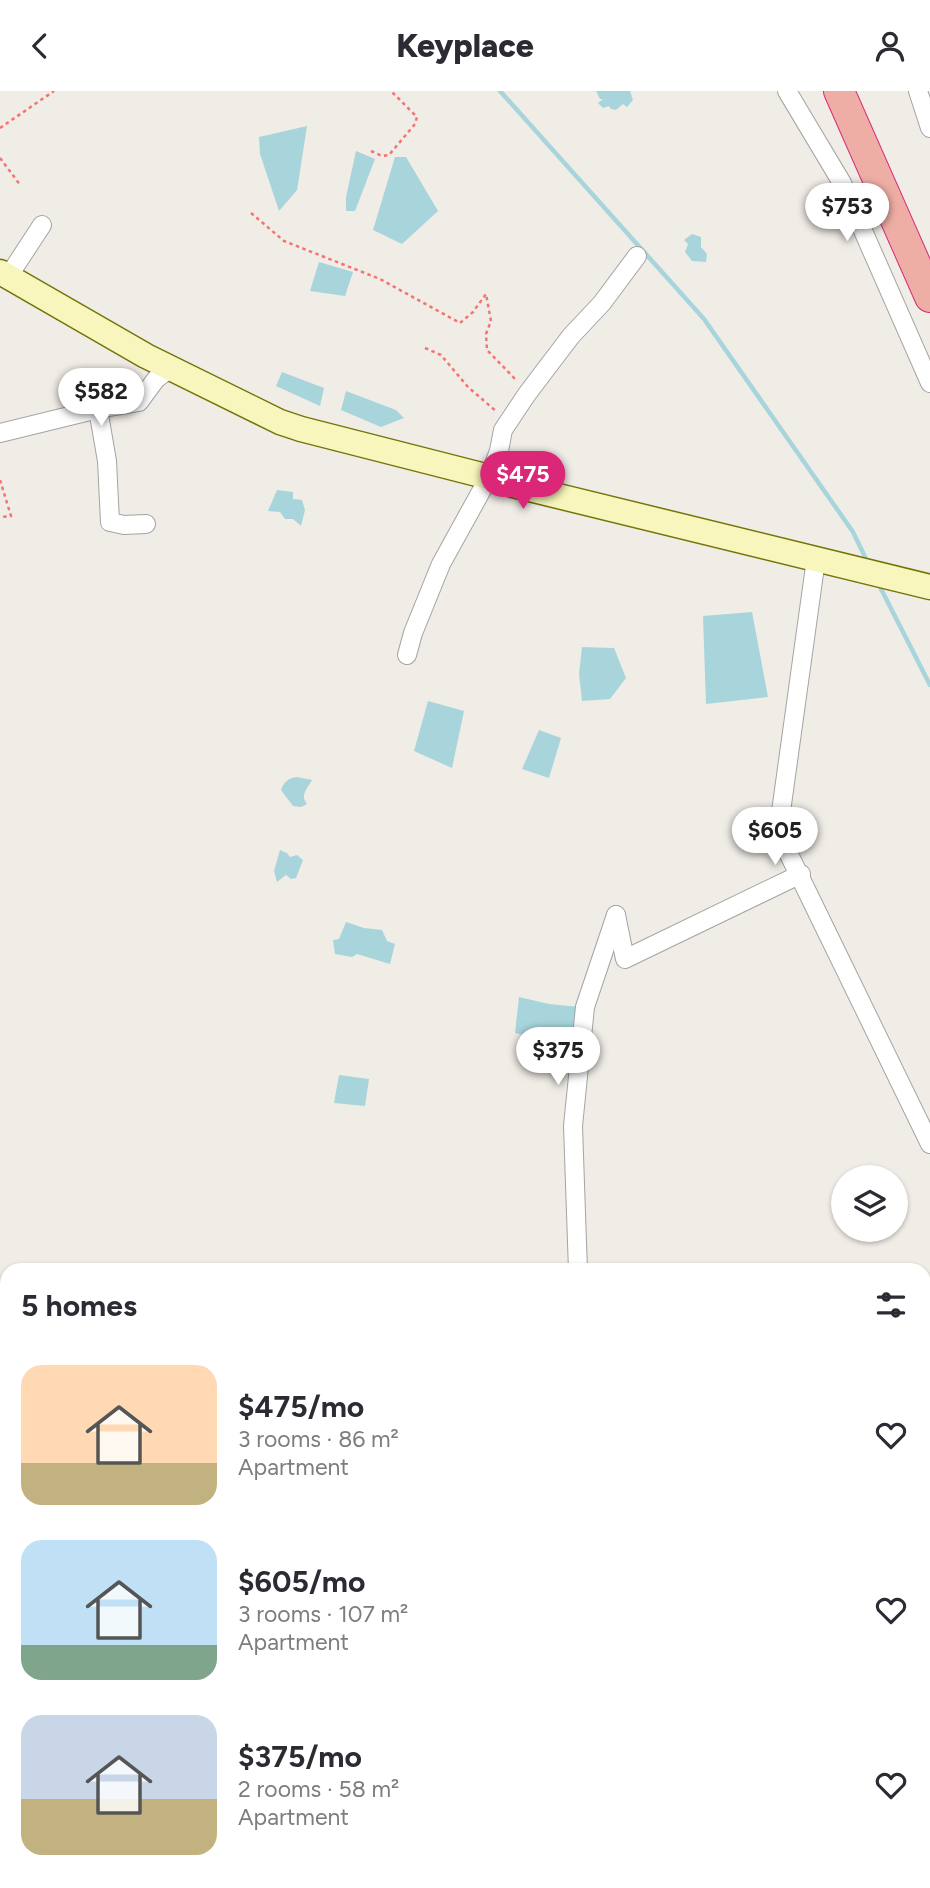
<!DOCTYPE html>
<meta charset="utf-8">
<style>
body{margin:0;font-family:Figtree,sans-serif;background:#f7f7f7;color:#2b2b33;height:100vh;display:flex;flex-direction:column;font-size:26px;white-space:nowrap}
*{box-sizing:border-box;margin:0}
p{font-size:23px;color:#7c7c81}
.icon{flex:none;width:38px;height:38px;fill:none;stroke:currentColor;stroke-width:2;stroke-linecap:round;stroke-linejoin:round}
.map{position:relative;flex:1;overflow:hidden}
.sheet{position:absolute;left:0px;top:1172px;width:931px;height:625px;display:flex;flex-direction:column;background:#fff;border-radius:21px 21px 0 0;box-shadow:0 2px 5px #0004}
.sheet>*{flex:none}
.fabs{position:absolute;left:831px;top:1074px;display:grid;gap:14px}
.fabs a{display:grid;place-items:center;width:77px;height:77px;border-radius:50%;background:#fff;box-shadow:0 2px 5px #0004;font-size:35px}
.price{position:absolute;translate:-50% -60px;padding:0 16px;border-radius:24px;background:#fff;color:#222;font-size:23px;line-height:46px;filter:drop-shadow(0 2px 4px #0008)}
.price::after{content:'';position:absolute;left:50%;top:42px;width:21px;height:16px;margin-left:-10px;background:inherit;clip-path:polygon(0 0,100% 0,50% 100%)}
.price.selected{background:#db2777;color:#fff}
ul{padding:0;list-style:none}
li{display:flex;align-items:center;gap:21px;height:175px;padding:0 21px}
li span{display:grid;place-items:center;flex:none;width:196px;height:140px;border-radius:21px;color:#555}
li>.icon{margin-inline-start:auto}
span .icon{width:84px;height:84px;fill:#fffc;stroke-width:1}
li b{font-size:30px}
h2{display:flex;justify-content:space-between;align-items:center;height:84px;padding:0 21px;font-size:30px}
header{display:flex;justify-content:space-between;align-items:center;height:91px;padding:0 21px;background:#fff;font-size:32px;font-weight:800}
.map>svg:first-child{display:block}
</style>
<header><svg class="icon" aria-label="back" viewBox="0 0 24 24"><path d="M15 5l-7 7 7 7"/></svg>Keyplace<svg class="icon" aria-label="person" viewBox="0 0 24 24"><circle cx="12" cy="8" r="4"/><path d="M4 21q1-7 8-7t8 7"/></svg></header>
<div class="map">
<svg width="930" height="1797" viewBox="0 0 930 1797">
<rect width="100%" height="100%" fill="#f0ece6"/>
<!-- water -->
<g fill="#a8d5dc">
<path d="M596 0H630L633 9 627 16 623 13 616 19 611 18 609 15 603 17 598 12 603 8H600Z"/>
<path d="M307 35 297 99 279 120 260 63 259 46Z"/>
<path d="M356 60 375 68 355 120H346V106Z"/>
<path d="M395 66H406L438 120 402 153 373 139Z"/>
<path d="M692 143 701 146V156L707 163 706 171 692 170 685 161 688 153 684 149Z"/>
<path d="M319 171 353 181 345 205 310 200Z"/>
<path d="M282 281 324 297 320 315 276 295Z"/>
<path d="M346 300 396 319 404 327 381 336 341 319Z"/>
<path d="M277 399 293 401V408L302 409 305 419 301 435 293 428H285L280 421 268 420Z"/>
<path d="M752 521 768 606 706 613 703 525Z"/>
<path d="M582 556 614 557 626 587 610 608 582 610 579 583Z"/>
<path d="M428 610 464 620 452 677 414 660Z"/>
<path d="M539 639 561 647 549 687 522 678Z"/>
<path d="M297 686 312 689C307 698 300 704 307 713L301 716 293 715 281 699C284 691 288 687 297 686Z"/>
<path d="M280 759 287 762 290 766 297 764 303 769 296 787 291 788 286 784 277 791 274 780Z"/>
<path d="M346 831 364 837 382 839 387 850 395 853 390 873 357 863 352 866 335 863 333 849 339 848Z"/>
<path d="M519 906 549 913 579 916 576 955 515 942Z"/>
<path d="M339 984 369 988 365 1015 334 1012Z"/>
</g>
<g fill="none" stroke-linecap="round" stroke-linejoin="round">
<!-- stream -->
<g stroke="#a8d5dc" stroke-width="4.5">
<path d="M500 0 704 228 853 441 868 472"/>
<path d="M878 492 930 594"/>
</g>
<!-- minor casing -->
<g stroke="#a4a4a4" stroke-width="20">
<g id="minor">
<path d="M787 0 842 92 930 292"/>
<path d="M918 0 930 37"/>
<path d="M8 186 42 134"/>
<path d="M98 318 107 370 110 431 124 434 146 433"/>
<path d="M0 342 98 318 139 311 156 288 171 277"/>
<path d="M816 468 779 735 781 747 930 1053"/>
<path d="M407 564 413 542 441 473 489 386 499 360 503 339 527 303 571 245 602 212 637 165"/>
<path d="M616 824 625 868 801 783"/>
<path d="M578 1180 573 1035 585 916 616 824"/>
<path d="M0 1278 7 1280"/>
<path d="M924 1571 930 1585"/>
<path d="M447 1797 448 1790"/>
</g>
</g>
<!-- secondary casing -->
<g stroke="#737508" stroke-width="27">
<path id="secondary" d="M0 181 146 265 280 331 301 338 489 386 509 393 930 496"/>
</g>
<!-- trunk casing -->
<g stroke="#d62b75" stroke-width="32">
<path id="trunk" d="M839 0 930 206"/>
</g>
<!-- path -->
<g stroke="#f67371" stroke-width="2.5" stroke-dasharray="3.5 3.5" stroke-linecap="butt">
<path d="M0 37 54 0"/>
<path d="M371 60 382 65 389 64 415 33 417 26 391 0"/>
<path d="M0 67 21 95"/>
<path d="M251 122 284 150 380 188 460 232 473 221 486 203 491 230 486 243 487 259 517 290"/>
<path d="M425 257 441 264 468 296 497 321"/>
<path d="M0 389 11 425 0 426"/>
</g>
<!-- minor -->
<use href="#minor" stroke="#fff" stroke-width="18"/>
<!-- secondary -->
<use href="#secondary" stroke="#f8f6bc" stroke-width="24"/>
<!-- trunk -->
<use href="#trunk" stroke="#efaea5" stroke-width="30"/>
</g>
</svg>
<div class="fabs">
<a><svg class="icon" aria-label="layers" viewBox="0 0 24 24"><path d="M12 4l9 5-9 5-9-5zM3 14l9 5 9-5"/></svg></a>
</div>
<b class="price" style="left:847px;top:152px">$753</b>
<b class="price" style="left:101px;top:337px">$582</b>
<b class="price selected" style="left:523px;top:420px">$475</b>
<b class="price" style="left:775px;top:776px">$605</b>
<b class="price" style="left:558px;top:996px">$375</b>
<section class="sheet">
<h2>5 homes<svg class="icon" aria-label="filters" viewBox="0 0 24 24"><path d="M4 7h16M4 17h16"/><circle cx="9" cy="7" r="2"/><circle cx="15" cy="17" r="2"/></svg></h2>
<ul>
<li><span style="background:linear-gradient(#ffd9b3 70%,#c2b280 0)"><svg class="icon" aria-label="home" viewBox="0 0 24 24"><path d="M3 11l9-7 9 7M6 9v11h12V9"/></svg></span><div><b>$475/mo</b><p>3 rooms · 86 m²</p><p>Apartment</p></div><svg class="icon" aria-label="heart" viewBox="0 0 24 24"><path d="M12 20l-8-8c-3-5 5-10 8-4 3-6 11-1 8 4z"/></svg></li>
<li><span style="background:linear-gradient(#bfe0f5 75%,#7fa58c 0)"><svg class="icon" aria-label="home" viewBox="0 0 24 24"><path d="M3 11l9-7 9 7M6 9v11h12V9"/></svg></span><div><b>$605/mo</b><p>3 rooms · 107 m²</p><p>Apartment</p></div><svg class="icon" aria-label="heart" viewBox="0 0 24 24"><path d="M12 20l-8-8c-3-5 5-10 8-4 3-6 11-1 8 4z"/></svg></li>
<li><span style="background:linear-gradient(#c9d6e8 60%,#c2b280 0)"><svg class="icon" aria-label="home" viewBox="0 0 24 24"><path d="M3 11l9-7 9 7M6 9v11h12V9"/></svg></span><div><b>$375/mo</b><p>2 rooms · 58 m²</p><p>Apartment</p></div><svg class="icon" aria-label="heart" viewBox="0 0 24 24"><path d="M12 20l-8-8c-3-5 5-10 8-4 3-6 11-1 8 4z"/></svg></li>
</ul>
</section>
</div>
